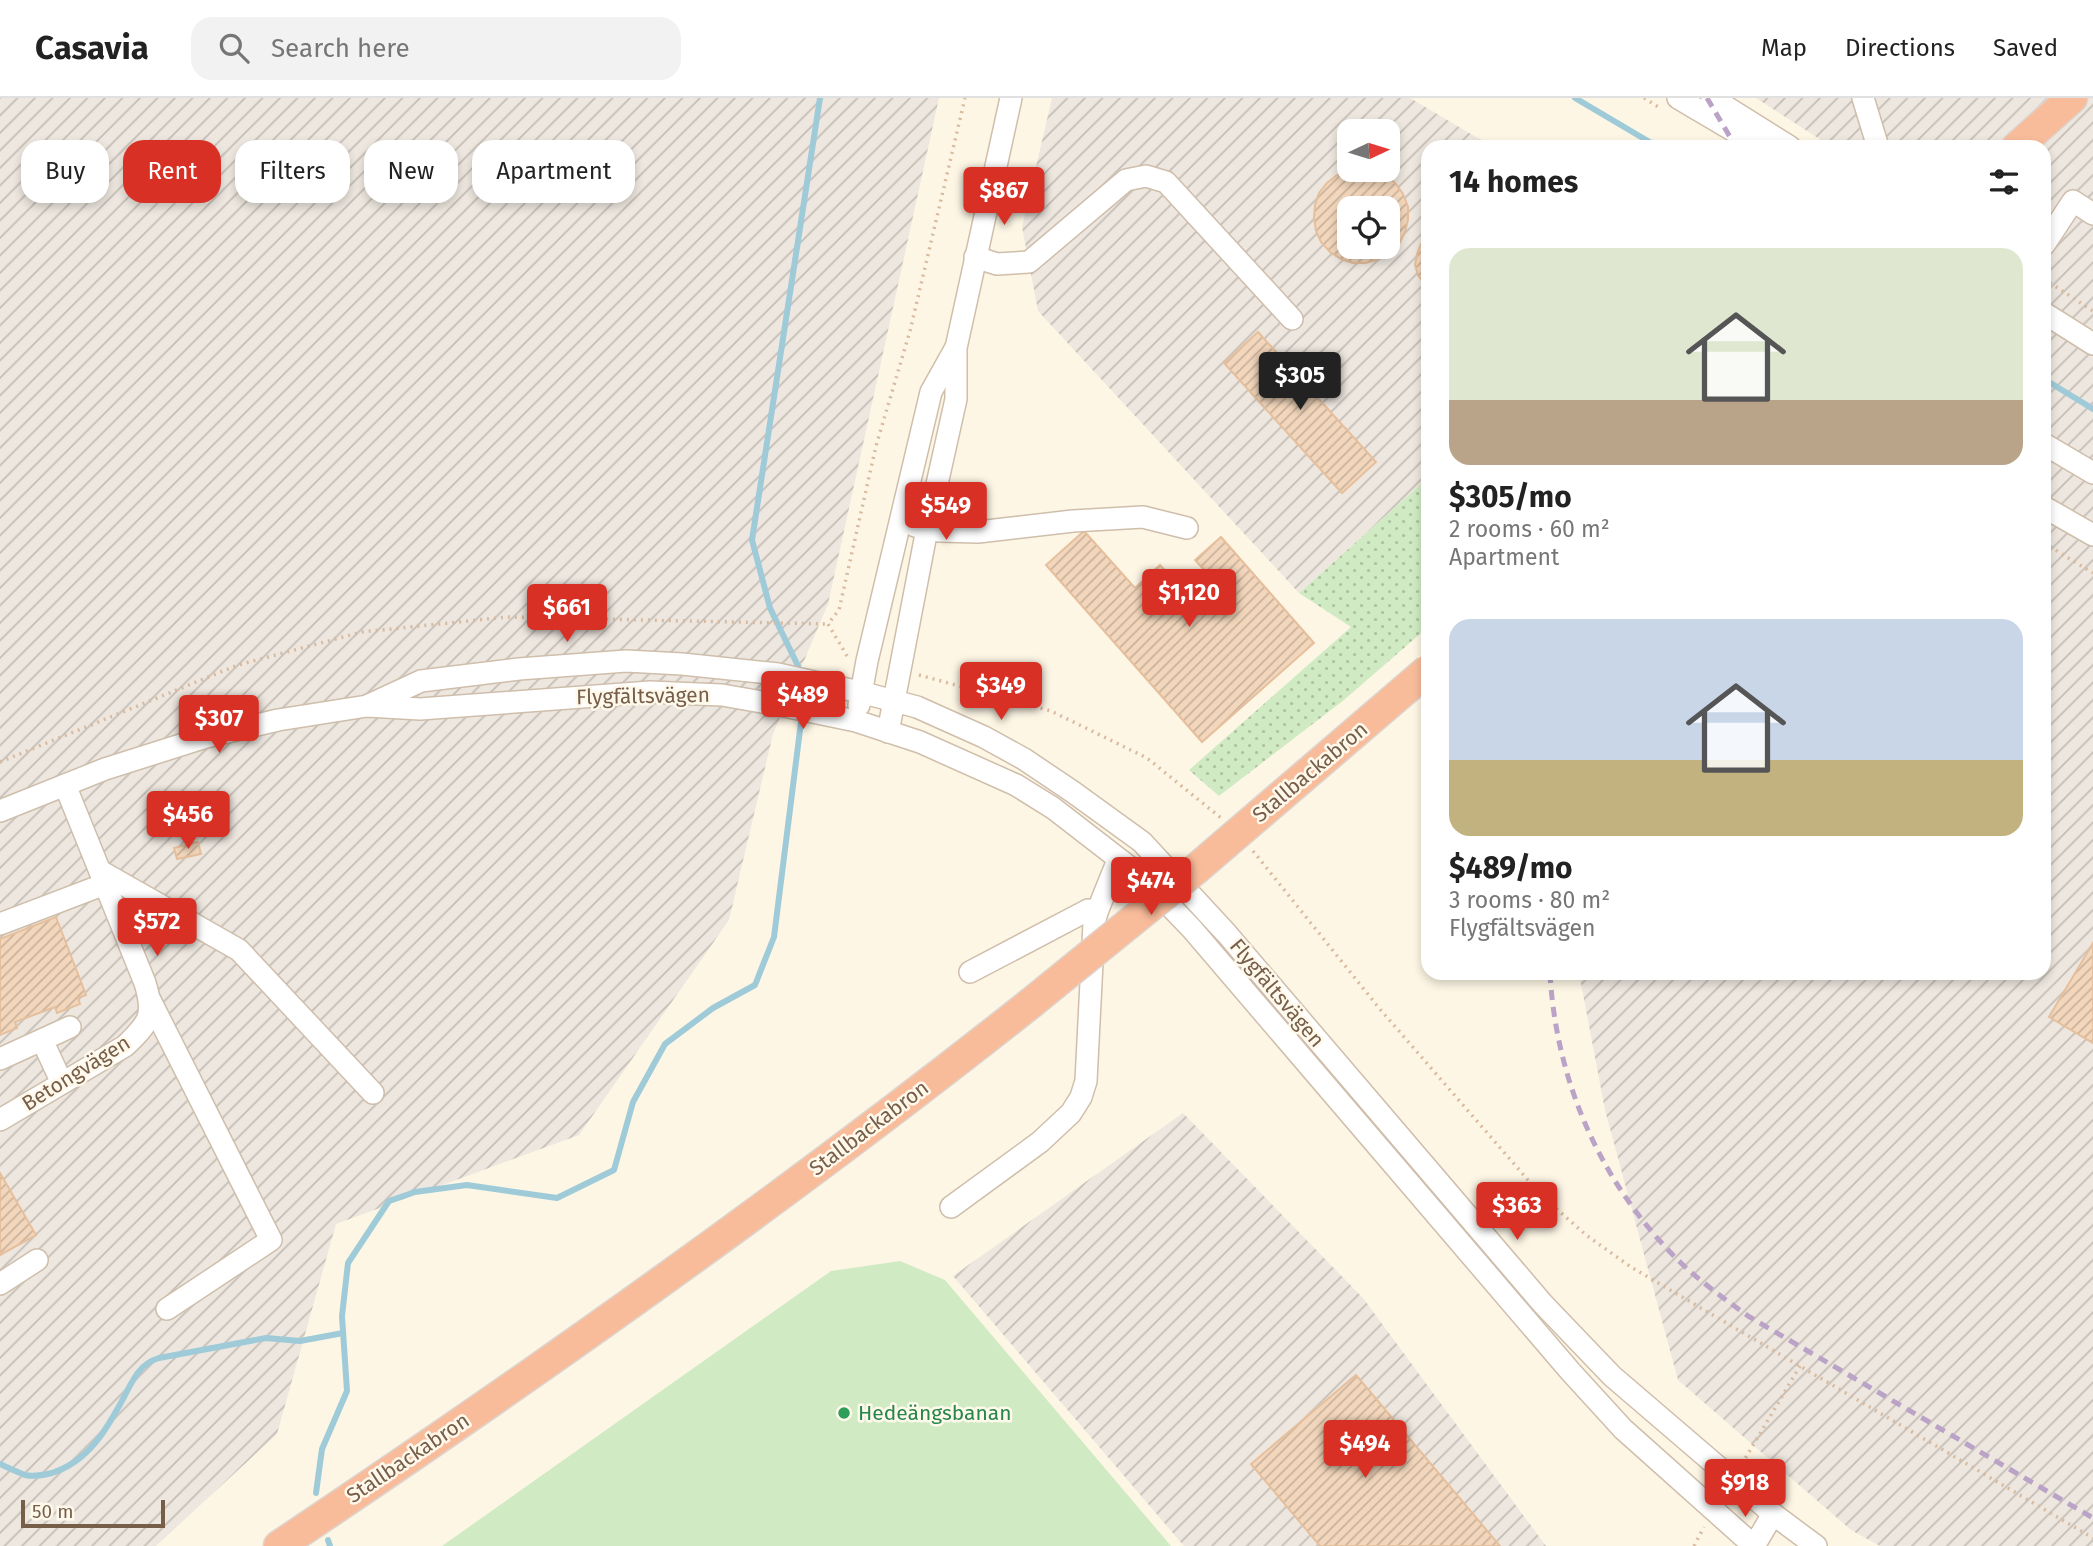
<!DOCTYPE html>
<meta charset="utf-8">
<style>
body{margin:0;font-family:"Fira Sans",sans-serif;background:#f2f2f2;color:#222;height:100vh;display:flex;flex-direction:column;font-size:26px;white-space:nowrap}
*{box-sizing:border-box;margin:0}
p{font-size:23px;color:#767676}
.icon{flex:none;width:38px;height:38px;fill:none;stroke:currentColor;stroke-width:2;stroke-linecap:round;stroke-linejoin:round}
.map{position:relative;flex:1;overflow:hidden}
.sheet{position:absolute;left:1421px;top:42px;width:630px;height:840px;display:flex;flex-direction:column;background:#fff;border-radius:21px;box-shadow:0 4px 10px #0003}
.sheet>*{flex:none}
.banner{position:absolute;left:21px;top:42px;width:665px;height:63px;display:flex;gap:14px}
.needle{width:46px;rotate:86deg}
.fabs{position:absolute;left:1337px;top:21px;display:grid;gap:14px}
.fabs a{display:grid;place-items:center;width:63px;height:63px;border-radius:14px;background:#fff;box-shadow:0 4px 10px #0003;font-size:35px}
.scale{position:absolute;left:21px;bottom:18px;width:144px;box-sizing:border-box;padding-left:7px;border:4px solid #775e49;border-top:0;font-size:19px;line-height:24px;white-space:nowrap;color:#775e49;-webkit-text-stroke:5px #fff9ec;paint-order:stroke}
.price{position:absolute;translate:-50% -60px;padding:0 16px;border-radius:7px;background:#d93025;color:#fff;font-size:23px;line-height:46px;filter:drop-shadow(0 2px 4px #0008)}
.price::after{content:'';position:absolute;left:50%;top:42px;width:21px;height:16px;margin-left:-10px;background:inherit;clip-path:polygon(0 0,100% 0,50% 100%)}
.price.selected{background:#222;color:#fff}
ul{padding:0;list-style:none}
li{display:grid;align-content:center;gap:14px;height:371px;padding:0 28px}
li span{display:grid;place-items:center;height:217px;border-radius:21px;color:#555}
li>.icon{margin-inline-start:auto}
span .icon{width:126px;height:126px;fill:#fffc;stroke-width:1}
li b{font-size:30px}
h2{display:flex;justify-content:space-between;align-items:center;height:84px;padding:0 28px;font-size:30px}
.tag{padding:0 24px;border-radius:21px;background:#fff;box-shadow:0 4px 10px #0003;font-size:24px;line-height:63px}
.tag.selected{background:#d93025;color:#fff}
header{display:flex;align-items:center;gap:42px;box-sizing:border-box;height:98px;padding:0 35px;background:#fff;border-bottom:2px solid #e0e0e0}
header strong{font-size:33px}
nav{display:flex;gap:38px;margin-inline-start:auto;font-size:24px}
.search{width:490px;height:63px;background:#f2f2f2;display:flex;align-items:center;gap:18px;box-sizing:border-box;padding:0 24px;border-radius:21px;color:#767676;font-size:26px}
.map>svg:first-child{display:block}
</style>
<header>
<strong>Casavia</strong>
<div class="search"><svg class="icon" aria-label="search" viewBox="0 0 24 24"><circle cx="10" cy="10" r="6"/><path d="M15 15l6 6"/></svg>Search here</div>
<nav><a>Map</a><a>Directions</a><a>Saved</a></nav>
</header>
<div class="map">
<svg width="2093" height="1448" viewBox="0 0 2093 1448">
<defs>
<pattern id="industrial-furrows" width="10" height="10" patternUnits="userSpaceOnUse" patternTransform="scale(1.75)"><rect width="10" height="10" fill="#ede7df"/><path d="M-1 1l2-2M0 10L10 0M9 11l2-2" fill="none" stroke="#c5beb7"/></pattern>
<pattern id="grass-dots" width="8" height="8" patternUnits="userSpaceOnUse" patternTransform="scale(1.75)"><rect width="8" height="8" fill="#d0ebc3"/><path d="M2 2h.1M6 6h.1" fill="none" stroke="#aec2a0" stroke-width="1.8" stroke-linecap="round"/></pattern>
<pattern id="building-hatch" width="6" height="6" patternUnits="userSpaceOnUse" patternTransform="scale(1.75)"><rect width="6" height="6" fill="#f3d7bc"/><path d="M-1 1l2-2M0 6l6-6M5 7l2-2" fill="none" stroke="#cab29b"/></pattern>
</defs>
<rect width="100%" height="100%" fill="#fdf6e5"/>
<!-- industrial -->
<g fill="url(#industrial-furrows)" fill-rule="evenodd">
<path d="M0 0H939L828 506 773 636 729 822 579 1037 336 1126 277 1336 156 1448H0Z"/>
<path d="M1052 0H1410L1493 49H1428V380L1299 495 1038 213 1022 129ZM1349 33H1388V72H1349ZM1349 110H1388V149H1349Z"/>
<path d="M1756 0H2093V1448H1880L1851 1432 1678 1282 1605 1012 1579 875H2044V49H1832Z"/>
<path d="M1183 1015 1363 1200 1546 1448H1184L953 1178Z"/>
</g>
<!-- grass -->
<path fill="url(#grass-dots)" d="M1428 380V529L1344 602 1219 698 1189 672 1351 529 1299 495Z"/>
<!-- pitch -->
<path fill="#d0ebc3" d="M900 1163 945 1182 1171 1448H442L831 1173Z"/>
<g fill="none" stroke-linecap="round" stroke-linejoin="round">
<!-- stream -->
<g stroke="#9fcbd9" stroke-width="6">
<path d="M1575 0 1658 49"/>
<path d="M2044 281 2093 311"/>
<path d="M0 1366C8 1370 17 1374 25 1377 34 1379 43 1377 52 1375 89 1363 107 1331 124 1299 133 1282 139 1266 159 1260L266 1240 300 1243 343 1235"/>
<path d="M316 1395 322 1351 347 1293 342 1218 348 1165 389 1103 415 1094 467 1087 557 1100 614 1072 633 1004 665 946 713 910 755 887 774 839 801 624 798 568 770 510 752 442 820 0"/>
<path d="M328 1442 330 1448"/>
</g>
</g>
<!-- building -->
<g fill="url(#building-hatch)" stroke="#e6bf9c" stroke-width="2" fill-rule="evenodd">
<path d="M1349 72H1373L1386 77 1396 86 1403 96 1408 109V122L1405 134 1399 146 1390 155 1379 161 1366 165H1353L1341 161 1330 154 1321 144 1316 133 1314 120 1315 107 1319 95 1327 85 1337 77ZM1349 110H1388V149H1349Z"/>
<path d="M1428 139V191L1418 177 1415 167 1417 156 1421 146Z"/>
<path d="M1258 234 1376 364 1342 395 1224 265Z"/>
<path d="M1084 433 1135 490 1160 467 1186 496 1208 476 1195 462 1221 439 1314 545 1202 644 1046 467Z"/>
<path d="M198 744 201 756 177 761 174 750Z"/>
<path d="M56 819 86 897 78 900 80 906 57 915 55 909 15 924 17 930 0 937V841Z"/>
<path d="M2093 845V945L2049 919Z"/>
<path d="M0 1075 36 1137 0 1157Z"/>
<path d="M1356 1277 1500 1448H1320L1251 1366Z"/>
</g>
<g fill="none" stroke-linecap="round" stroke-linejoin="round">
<!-- minor casing -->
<g stroke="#cfbeab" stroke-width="24">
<g id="minor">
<path d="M1678 0 1761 49"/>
<path d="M1712 0 1790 49"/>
<path d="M1863 0 1878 49"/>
<path d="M2044 147 2073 103 2093 116"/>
<path d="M975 159 997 166 1029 164 1126 82 1146 78 1166 84 1292 221"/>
<path d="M2044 215 2093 246"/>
<path d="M2044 346 2093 375"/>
<path d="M2044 409 2093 437"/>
<path d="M915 428 939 433 978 434 1073 423 1143 419 1187 430"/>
<path d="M369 607 421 583 519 571 626 563 682 566 778 576 860 594 917 609 984 639 1024 661 1073 694 1142 744 1227 836 1543 1206 1612 1278 1773 1416 1816 1448"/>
<path d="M859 607 867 563 931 294 955 251"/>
<path d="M888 634 927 431 956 301V250L1011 0"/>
<path d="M0 713 105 671 206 639 278 622 367 608 420 611 650 594 722 597 779 607 856 623 920 644 1016 687 1053 710 1141 778 1192 831 1570 1273 1623 1331 1754 1448 1773 1416"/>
<path d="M100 773 239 852 373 995"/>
<path d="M0 826 105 786"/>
<path d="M970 874 1088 812 1097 814 1118 762"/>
<path d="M150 902 271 1142 167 1211"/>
<path d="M42 942 62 985"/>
<path d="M0 961 70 929"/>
<path d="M0 1022 125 948C149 925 155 918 145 885L65 687"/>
<path d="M951 1109 1040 1044 1071 1015 1081 999 1086 983 1094 825 1097 814"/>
<path d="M0 1186 37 1162"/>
</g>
</g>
<!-- highway casing -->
<g stroke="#dcd5d0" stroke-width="33">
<g id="highway">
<path d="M2017 49 2072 0"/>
<path d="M279 1448C536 1276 789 1097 1031 905"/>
</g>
</g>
<!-- path -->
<g stroke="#d8ba9f" stroke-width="3.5" stroke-dasharray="2 5" stroke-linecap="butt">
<path d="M1644 0 1660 10"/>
<path d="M2044 181 2093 213"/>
<path d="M2044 445 2093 475"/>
<path d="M847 558 828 526 839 512 876 348 910 233 965 0"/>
<path d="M919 577 1051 613 1147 660 1221 720"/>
<path d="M0 664 238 567 362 534 507 519 828 526"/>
<path d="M1253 753 1379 910 1541 1097 1586 1137 1631 1169 2093 1440"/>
<path d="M1742 1366 1800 1268"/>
<path d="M1694 1448 1704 1429"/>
</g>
<!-- minor -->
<use href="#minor" stroke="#fff" stroke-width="21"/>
<!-- highway -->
<use href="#highway" stroke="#f9bc9b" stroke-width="30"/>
<!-- rail -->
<g stroke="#baa3c7" stroke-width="5" stroke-dasharray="10 7" stroke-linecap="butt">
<path d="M1707 0 1736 49"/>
<path d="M1550 875C1556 985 1602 1088 1681 1165 1702 1185 1725 1201 1748 1218L2093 1420"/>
</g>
<!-- highway-bridge casing -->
<g stroke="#dcd5d0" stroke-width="33" stroke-linecap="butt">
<path id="highway-bridge" d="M1031 905 1196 771 1428 572"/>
</g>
<!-- highway-bridge -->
<use href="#highway-bridge" stroke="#f9bc9b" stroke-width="30"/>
</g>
<!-- markers -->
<circle fill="#2e9e5b" stroke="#fff9ec" stroke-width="2.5" cx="844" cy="1315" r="7"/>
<g text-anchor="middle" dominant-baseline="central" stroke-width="5" stroke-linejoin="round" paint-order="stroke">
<!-- street labels -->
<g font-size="21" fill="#775e49" stroke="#fff9ec">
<text transform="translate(643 598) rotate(-1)">Flygfältsvägen</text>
<text transform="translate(1310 674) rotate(-40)">Stallbackabron</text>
<text transform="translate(1277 895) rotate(50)">Flygfältsvägen</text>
<text transform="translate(76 975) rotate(-32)">Betongvägen</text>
<text transform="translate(869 1030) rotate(-37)">Stallbackabron</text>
<text transform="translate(408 1360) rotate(-34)">Stallbackabron</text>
</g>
<!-- leisure labels -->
<g font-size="21" fill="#27864d" stroke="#fff9ec" text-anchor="start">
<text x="858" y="1315">Hedeängsbanan</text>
</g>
</g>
</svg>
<div class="fabs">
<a><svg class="needle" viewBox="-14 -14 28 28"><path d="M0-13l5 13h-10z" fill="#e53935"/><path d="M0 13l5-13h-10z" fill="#767676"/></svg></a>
<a><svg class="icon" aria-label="locate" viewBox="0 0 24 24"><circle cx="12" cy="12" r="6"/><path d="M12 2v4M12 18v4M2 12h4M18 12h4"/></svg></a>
</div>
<div class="scale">50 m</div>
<b class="price" style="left:1004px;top:129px">$867</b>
<b class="price selected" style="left:1300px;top:314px">$305</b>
<b class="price" style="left:946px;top:444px">$549</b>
<b class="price" style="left:1189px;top:531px">$1,120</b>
<b class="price" style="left:567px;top:546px">$661</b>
<b class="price" style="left:1001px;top:624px">$349</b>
<b class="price" style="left:803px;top:633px">$489</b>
<b class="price" style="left:219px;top:657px">$307</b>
<b class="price" style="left:188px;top:753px">$456</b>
<b class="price" style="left:1151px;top:819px">$474</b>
<b class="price" style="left:157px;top:860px">$572</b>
<b class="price" style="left:1517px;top:1144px">$363</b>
<b class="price" style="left:1365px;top:1382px">$494</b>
<b class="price" style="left:1745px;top:1421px">$918</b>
<div class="banner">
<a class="tag">Buy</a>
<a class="tag selected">Rent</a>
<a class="tag">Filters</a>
<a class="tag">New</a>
<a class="tag">Apartment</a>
</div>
<section class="sheet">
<h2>14 homes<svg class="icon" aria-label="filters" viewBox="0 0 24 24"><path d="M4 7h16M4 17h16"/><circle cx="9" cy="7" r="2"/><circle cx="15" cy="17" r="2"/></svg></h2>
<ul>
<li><span style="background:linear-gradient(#dfe7d0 70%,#b9a48a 0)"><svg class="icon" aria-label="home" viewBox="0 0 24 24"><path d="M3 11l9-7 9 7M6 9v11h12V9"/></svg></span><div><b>$305/mo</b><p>2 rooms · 60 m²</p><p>Apartment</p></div></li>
<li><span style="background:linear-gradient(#c9d6e8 65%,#c2b280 0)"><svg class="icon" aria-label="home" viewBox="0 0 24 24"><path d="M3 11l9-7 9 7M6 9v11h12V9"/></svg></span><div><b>$489/mo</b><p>3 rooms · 80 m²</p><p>Flygfältsvägen</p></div></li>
</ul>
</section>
</div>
